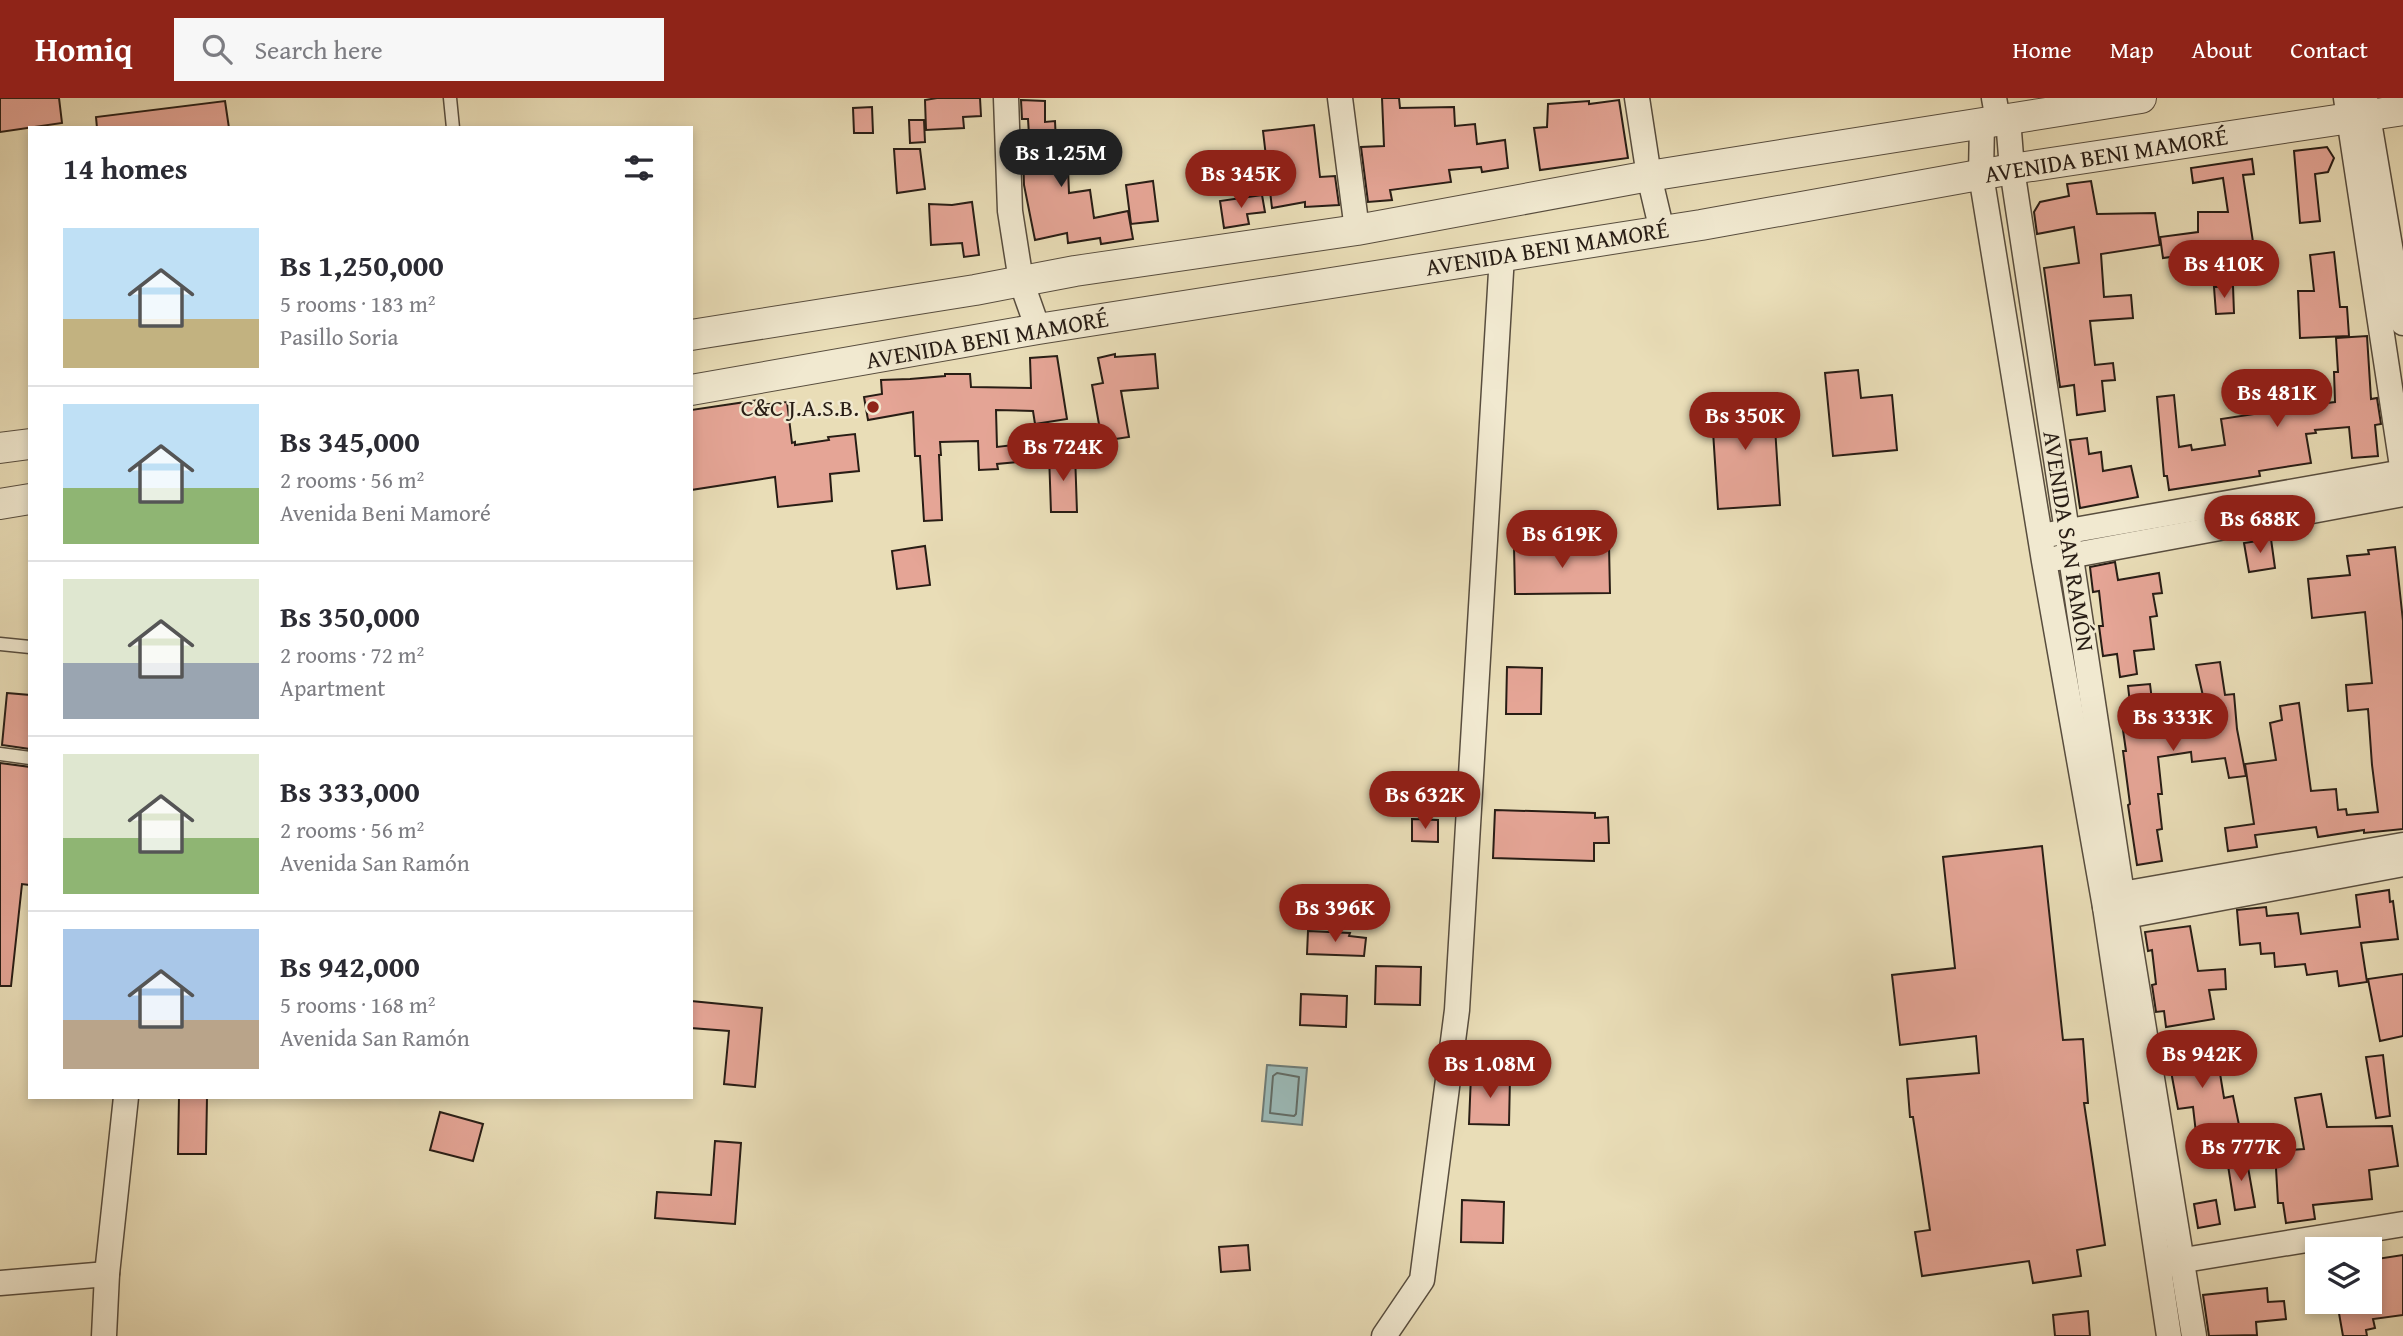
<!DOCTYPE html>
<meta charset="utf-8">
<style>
body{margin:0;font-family:"Gentium Book Plus",serif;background:#f7f7f7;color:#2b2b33;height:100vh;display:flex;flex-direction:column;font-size:26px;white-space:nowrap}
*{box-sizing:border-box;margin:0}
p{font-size:23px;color:#7c7c81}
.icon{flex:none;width:38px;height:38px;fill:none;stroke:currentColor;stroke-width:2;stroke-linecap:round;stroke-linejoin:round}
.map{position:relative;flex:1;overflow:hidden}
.details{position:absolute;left:28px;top:28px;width:665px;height:973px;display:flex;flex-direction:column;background:#fff;border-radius:0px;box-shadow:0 4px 10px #0003}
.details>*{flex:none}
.tools{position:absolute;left:2305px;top:1139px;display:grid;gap:14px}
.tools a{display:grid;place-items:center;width:77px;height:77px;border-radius:0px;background:#fff;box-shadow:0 4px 10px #0003;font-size:35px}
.price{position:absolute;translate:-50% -60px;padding:0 16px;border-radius:24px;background:#8f2418;color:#fff;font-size:23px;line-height:46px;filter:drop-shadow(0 2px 4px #0008)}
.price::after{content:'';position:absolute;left:50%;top:42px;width:21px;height:16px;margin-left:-10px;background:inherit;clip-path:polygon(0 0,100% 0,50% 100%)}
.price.selected{background:#222;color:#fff}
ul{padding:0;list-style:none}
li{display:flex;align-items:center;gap:21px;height:175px;padding:0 35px}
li+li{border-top:2px solid #e1e1e2}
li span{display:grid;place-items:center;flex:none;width:196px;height:140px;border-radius:0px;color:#555}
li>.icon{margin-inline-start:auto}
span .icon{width:84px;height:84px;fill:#fffc;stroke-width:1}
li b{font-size:30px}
h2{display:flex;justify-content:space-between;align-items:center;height:84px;padding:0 35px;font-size:30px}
header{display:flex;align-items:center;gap:42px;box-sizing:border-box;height:98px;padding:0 35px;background:#8f2418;color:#fff}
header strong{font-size:33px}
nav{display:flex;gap:38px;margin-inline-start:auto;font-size:24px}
.search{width:490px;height:63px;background:#f7f7f7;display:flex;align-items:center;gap:18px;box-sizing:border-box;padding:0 24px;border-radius:0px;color:#7c7c81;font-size:26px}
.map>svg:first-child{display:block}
</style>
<header>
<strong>Homiq</strong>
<div class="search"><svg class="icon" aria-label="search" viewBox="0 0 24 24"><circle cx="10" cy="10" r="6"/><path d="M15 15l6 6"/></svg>Search here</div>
<nav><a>Home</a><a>Map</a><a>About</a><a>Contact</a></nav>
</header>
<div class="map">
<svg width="2403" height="1238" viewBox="0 0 2403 1238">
<rect width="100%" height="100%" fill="#e9ddb7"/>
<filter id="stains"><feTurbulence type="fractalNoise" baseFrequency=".00286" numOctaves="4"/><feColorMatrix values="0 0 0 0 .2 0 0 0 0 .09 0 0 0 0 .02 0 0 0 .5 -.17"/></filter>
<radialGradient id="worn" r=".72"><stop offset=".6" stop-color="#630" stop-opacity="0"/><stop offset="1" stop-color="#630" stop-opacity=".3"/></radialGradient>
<!-- water -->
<path fill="#9bbab8" stroke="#6d7b77" stroke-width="2" d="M1267 967 1307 970 1302 1027 1262 1023Z"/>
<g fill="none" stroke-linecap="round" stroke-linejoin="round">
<!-- shore -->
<path stroke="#626c66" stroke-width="2" d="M1277 975 1299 979 1296 1016 1294 1018 1270 1015 1273 978Z"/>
</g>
<!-- building -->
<g fill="#e5a596" stroke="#281d15" stroke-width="2">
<path d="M0 0H59L62 25 0 34Z"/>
<path d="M937 0H980L981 18 963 19 964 30 926 32 925 2Z"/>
<path d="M1382 0H1399L1400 10 1454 9 1455 28 1475 26 1477 46 1505 42 1508 70 1482 74 1481 69 1449 72 1451 84 1390 92 1392 102 1368 104 1361 49 1384 48Z"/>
<path d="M1021 2 1045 3V24L1055 23 1056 45 1067 46 1069 95 1090 92 1094 120 1128 113 1133 141 1101 146 1100 140 1068 145 1067 135 1035 142 1024 87 1023 53H1030L1028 21H1022Z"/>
<path d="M1619 2 1628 60 1540 72 1534 30 1547 29 1548 6 1589 3V6Z"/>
<path d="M225 3 229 30H97L96 19Z"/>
<path d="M872 9 873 35H854L853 10Z"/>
<path d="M909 22H924L925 44 910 45Z"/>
<path d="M1314 27 1320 79 1335 78 1339 107 1305 109V104L1272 110 1263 33Z"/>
<path d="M2327 49 2334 60 2328 74 2315 76 2320 123 2300 125 2294 53Z"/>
<path d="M894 51H920L925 91 897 95Z"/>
<path d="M2252 61 2254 76 2243 77 2253 144 2215 150V164H2199V155L2163 160 2160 139 2198 134V114H2228L2223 80 2193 85 2191 70Z"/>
<path d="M1153 83 1158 123 1131 126 1126 87Z"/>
<path d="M2091 83 2097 116 2155 115 2160 147 2101 156 2104 199 2131 197 2133 220 2090 223 2095 267 2113 265 2115 282 2102 283 2105 313 2077 317 2074 287 2060 289 2044 170 2079 165 2074 129 2037 136 2034 114 2040 104 2069 98 2067 86Z"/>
<path d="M1262 97 1265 114 1247 116 1249 126 1224 130 1220 103Z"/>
<path d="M972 104 979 157 964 159 962 145 931 147 929 106 952 107Z"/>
<path d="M2334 154 2340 209H2347L2349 238 2300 240 2298 193H2314L2310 157Z"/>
<path d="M2233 188 2234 215 2216 216 2214 189Z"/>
<path d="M2367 238 2371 301 2377 300 2381 326 2375 327 2378 358 2352 360 2349 329 2315 332 2316 335 2306 336 2311 365 2259 373 2260 378 2169 392 2167 378H2164L2157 299 2174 297 2179 349 2191 347 2192 352 2225 347 2221 321 2281 312V310L2335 304 2334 274H2338L2336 240Z"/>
<path d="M1115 256V259L1155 256 1158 290 1121 293 1129 339 1102 343 1092 287 1103 285 1098 260Z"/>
<path d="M1057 258 1067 321 1035 326 1033 313 996 312 997 349 1039 344 1041 362 997 366 998 371 979 372 978 343 940 344 941 357H939L942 422 924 423 920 358H915L913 314 868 322 864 299 882 296 881 282 910 281 945 278V276H970L971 289 1031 290 1030 260Z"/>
<path d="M1858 272 1861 300 1892 297 1897 352 1833 358 1825 275Z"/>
<path d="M1773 298 1780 407 1718 411 1711 302Z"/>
<path d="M759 302 760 307 787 304 792 345 795 344V347L829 342 828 339 855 336 859 373 830 376 832 403 778 409 775 379 691 392V312Z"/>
<path d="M2087 340 2089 356 2101 354 2103 373 2131 368 2138 399 2080 410 2070 342Z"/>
<path d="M1075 355 1077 414H1051L1049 356Z"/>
<path d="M2271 441 2275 470 2249 474 2244 445Z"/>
<path d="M1609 447 1610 495 1515 496 1514 448Z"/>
<path d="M925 448 930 487 897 491 892 453Z"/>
<path d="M2395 449 2403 523V731L2364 735V732L2318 739 2316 729 2255 737 2257 749 2228 753 2225 730 2254 726 2245 666 2276 662 2270 625 2282 622 2280 608 2299 605 2311 693 2336 691 2338 712 2346 711 2347 717 2378 714 2372 667 2368 611 2348 613 2346 587 2372 585 2365 514 2312 520 2308 481 2350 477 2347 458 2369 456 2368 452Z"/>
<path d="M2115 464 2118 482 2159 475 2162 495 2153 496 2157 518 2150 519 2154 551 2134 553 2137 576 2120 579 2117 556 2103 558 2099 528H2103L2099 493 2093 494 2090 469Z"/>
<path d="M2220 564 2225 597 2234 596 2237 631 2246 678 2229 680 2225 660 2192 664 2191 654 2158 659 2162 696H2158L2162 731 2157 732 2162 763 2137 767 2128 707 2130 706 2123 653H2126L2122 625 2132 623 2128 588 2150 586 2154 619 2164 618 2167 637 2206 632 2203 598 2196 567Z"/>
<path d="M1507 569 1542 570 1541 616H1506Z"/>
<path d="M7 595 30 597V651L2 647Z"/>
<path d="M0 665 30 669V787L22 786 11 888H0Z"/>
<path d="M1495 712 1595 715V720L1608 719 1609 745H1594V763L1493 760Z"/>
<path d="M1412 721 1438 722V744L1412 743Z"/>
<path d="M2042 748 2063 942 2083 941 2088 1005H2084L2105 1147 2077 1152 2081 1178 2033 1185 2029 1163 1922 1178 1915 1134 1930 1132 1913 1019H1910L1907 981 1979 975 1976 938 1900 947 1892 877 1955 870 1943 759Z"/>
<path d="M2389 792 2390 804 2393 803 2398 841 2361 845 2367 884 2339 888 2337 873 2307 877 2305 866 2275 869 2274 855 2261 856 2260 845 2240 847 2237 812 2266 809 2267 818 2298 815 2301 836 2360 829 2356 797Z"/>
<path d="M2190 828 2198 873 2225 871 2226 891 2209 892 2214 921 2166 929 2164 913 2156 914 2152 887 2156 886 2152 852 2148 853 2145 834Z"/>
<path d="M1308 833 1350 835 1349 838 1366 840 1364 858 1307 856Z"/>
<path d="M1376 868 1421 869 1420 907 1375 906Z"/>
<path d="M2403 876V938L2380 943 2368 881Z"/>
<path d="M1301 896 1347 898 1346 929 1300 927Z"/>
<path d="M691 903 762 910 755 989 724 986 729 933 691 930Z"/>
<path d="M2216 951 2224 1000 2233 998 2239 1027 2196 1035 2193 1009 2178 1011 2168 957Z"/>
<path d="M2383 957 2390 1018 2376 1020 2366 959Z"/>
<path d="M1471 977 1510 979 1509 1027 1469 1026Z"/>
<path d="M2321 996 2327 1029 2392 1028 2398 1068 2369 1072 2372 1101 2313 1107 2315 1121 2286 1125 2283 1105H2278L2275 1053 2304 1051 2295 1000Z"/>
<path d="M179 999H207L206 1056H178Z"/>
<path d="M440 1014 483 1026 473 1063 430 1052Z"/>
<path d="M715 1043 741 1045 735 1126 655 1120 657 1094 711 1097Z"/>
<path d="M2246 1058 2255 1109 2235 1112 2227 1061Z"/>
<path d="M1462 1102 1504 1104 1503 1145 1461 1144Z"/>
<path d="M2216 1102 2220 1126 2198 1130 2194 1106Z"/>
<path d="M1248 1147 1250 1172 1221 1174 1219 1149Z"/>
<path d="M2403 1157V1217L2373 1221 2375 1230 2366 1232 2367 1238H2343L2337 1204H2370V1162Z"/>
<path d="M2267 1190 2268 1204 2284 1203 2286 1221 2256 1224 2257 1237 2209 1238 2203 1197Z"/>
<path d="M2088 1213 2090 1238H2055L2053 1217Z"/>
</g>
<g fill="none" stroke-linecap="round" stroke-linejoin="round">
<!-- service casing -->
<g stroke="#584d3e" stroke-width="15">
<g id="service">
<path d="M450 0 453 30"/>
<path d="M0 546 30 549"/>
<path d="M0 656 30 660"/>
</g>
</g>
<!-- minor casing -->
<g stroke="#584d3e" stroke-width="27">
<g id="minor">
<path d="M1006 0 1010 113 1021 183 1038 231"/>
<path d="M1340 0 1357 132"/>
<path d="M1637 0 1649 78 1662 133"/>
<path d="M1994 0 1998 22"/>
<path d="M2346 0 2403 375"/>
<path d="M2365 0 2403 225"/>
<path d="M2008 21 2012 71 2122 796 2194 1238"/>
<path d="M1982 25 1981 77 2044 463 2105 809 2169 1238"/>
<path d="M2052 436 2403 374"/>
<path d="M2058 460 2403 396"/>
<path d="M2403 747 2122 796 2105 809 2126 818 2403 766"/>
<path d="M2166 1165 2403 1126"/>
<path d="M0 1185 107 1176"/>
<path d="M104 1238 107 1176 126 999"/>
<path d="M1384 1238 1422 1182 1457 912 1502 157"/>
</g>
</g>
<!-- tertiary casing -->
<g stroke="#584d3e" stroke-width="32">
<g id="tertiary">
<path d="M691 237 975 192 1075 173 1357 132 1649 78 2141 0"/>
<path d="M691 292 1038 231 1701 127 2012 71 2403 12"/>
<path d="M0 350 30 346"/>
<path d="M0 406 30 401"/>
</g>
</g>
<!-- service -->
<use href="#service" stroke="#f1e9d0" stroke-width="12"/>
<!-- minor -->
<use href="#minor" stroke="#f1e9d0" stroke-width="24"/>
<!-- tertiary -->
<use href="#tertiary" stroke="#f1e9d0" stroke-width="30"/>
</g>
<!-- markers -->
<circle fill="#8f2418" stroke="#f1e9d0" stroke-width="2.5" cx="873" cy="309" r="7"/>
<g text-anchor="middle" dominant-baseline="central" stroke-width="5" stroke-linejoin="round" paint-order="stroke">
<!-- street labels -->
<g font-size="24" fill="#281d15" stroke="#f1e9d0">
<text transform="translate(2106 57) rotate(-9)">AVENIDA BENI MAMORÉ</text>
<text transform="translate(1547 150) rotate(-9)">AVENIDA BENI MAMORÉ</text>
<text transform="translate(987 241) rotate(-10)">AVENIDA BENI MAMORÉ</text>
<text transform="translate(2069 443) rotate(81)">AVENIDA SAN RAMÓN</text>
</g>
<!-- poi labels -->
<g font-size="24" fill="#281d15" stroke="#f1e9d0" text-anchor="end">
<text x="859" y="309">C&amp;C J.A.S.B.</text>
</g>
</g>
<rect width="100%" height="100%" filter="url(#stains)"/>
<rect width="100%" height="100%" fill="url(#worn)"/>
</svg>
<div class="tools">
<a><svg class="icon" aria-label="layers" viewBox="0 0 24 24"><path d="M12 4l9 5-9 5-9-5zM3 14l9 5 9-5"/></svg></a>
</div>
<b class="price selected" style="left:1061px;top:91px">Bs 1.25M</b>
<b class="price" style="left:1241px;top:112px">Bs 345K</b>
<b class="price" style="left:2224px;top:202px">Bs 410K</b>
<b class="price" style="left:2277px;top:331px">Bs 481K</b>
<b class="price" style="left:1745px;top:354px">Bs 350K</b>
<b class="price" style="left:1063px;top:385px">Bs 724K</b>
<b class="price" style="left:2260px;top:457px">Bs 688K</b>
<b class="price" style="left:1562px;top:472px">Bs 619K</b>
<b class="price" style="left:2173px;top:655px">Bs 333K</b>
<b class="price" style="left:1425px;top:733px">Bs 632K</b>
<b class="price" style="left:1335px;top:846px">Bs 396K</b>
<b class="price" style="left:2202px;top:992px">Bs 942K</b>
<b class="price" style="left:1490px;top:1002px">Bs 1.08M</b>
<b class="price" style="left:2241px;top:1085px">Bs 777K</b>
<section class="details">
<h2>14 homes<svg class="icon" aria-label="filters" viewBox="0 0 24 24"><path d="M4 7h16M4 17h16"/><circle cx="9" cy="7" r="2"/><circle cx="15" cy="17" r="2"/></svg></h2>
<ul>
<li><span style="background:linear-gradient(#bfe0f5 65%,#c2b280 0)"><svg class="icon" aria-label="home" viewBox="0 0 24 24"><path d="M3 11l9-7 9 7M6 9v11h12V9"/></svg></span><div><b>Bs 1,250,000</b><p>5 rooms · 183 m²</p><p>Pasillo Soria</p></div></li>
<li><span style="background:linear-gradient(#bfe0f5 60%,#8fb573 0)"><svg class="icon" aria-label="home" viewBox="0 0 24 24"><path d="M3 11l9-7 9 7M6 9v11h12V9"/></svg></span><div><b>Bs 345,000</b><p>2 rooms · 56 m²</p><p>Avenida Beni Mamoré</p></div></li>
<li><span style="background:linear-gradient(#dfe7d0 60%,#9aa5b1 0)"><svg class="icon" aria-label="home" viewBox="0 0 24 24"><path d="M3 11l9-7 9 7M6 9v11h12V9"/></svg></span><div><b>Bs 350,000</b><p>2 rooms · 72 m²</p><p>Apartment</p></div></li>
<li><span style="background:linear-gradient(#dfe7d0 60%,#8fb573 0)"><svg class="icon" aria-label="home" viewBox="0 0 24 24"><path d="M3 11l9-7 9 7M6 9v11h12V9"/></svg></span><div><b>Bs 333,000</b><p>2 rooms · 56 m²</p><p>Avenida San Ramón</p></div></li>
<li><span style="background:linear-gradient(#a9c7e8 65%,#b9a48a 0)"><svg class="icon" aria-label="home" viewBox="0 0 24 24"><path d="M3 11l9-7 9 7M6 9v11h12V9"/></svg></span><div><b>Bs 942,000</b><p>5 rooms · 168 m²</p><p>Avenida San Ramón</p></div></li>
</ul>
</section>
</div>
